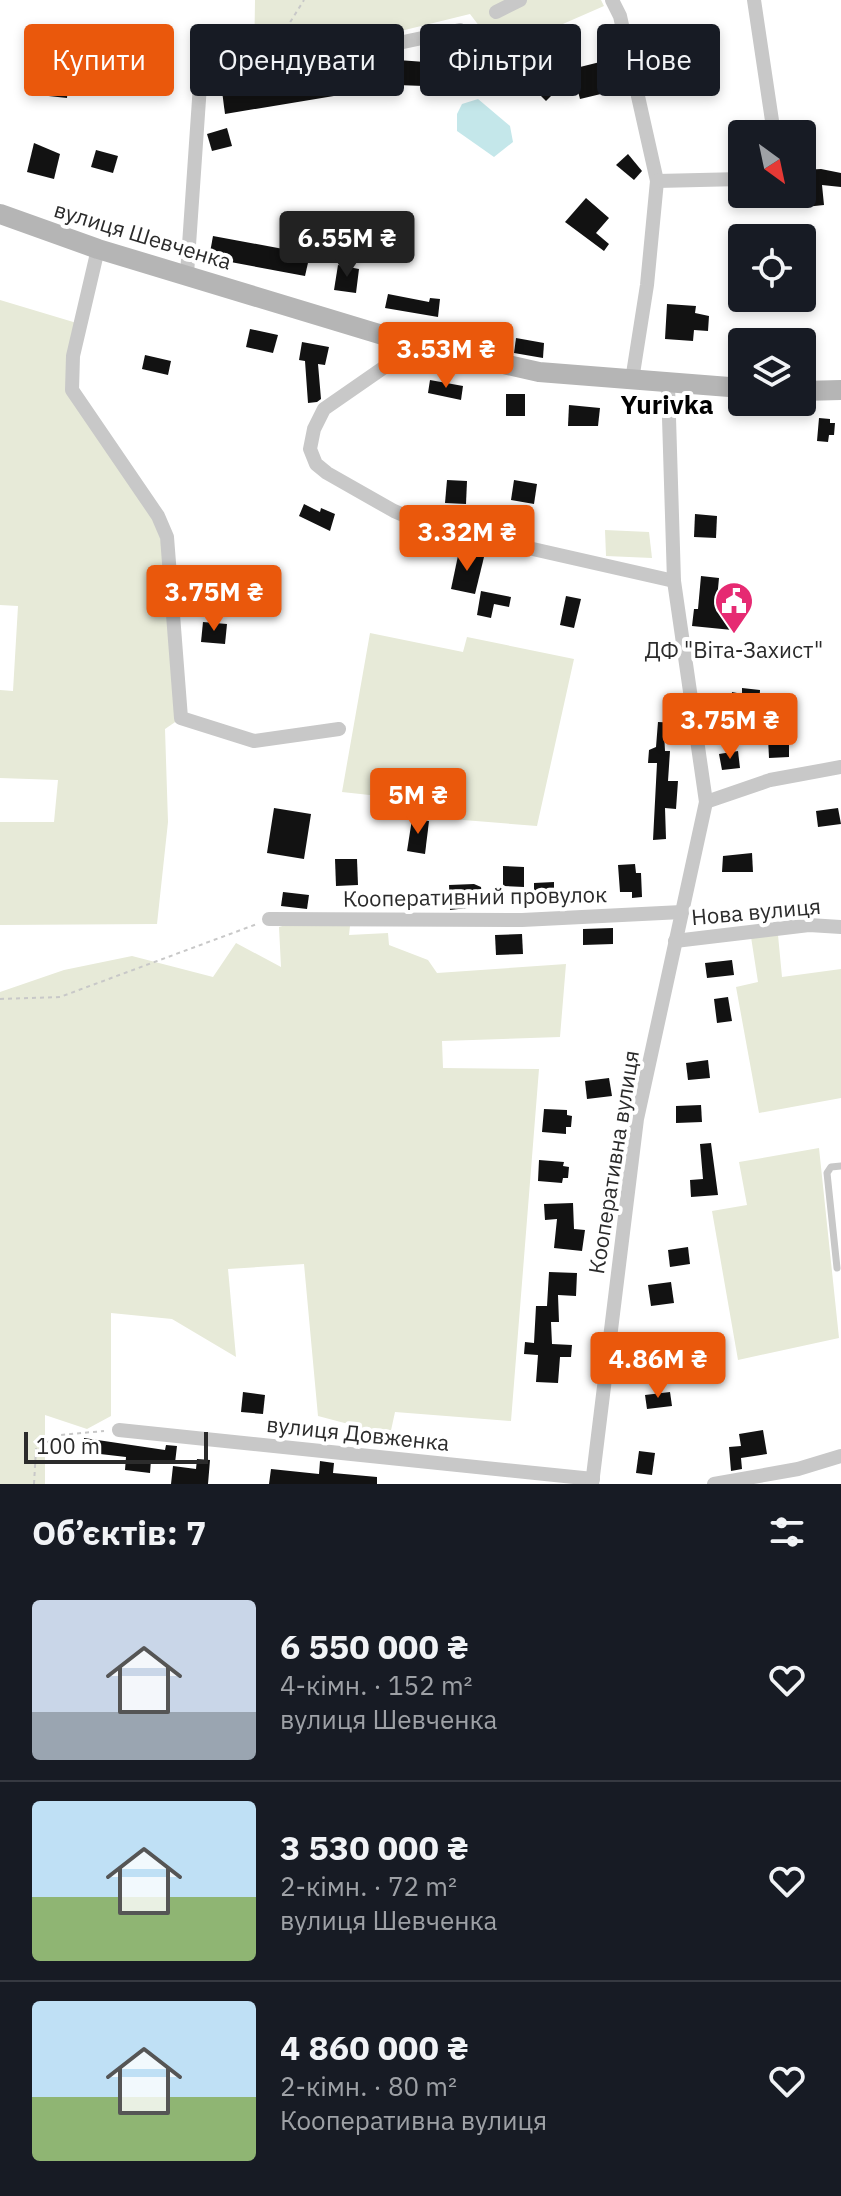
<!DOCTYPE html>
<html lang="uk">
<meta charset="utf-8">
<style>
body{margin:0;font-family:"IBM Plex Sans",sans-serif;background:#20242c;color:#f1f3f6;height:100vh;display:flex;flex-direction:column;font-size:30px;white-space:nowrap}
*{box-sizing:border-box;margin:0}
p{font-size:26px;color:#9ea1a6}
.icon{flex:none;width:44px;height:44px;fill:none;stroke:currentColor;stroke-width:2;stroke-linecap:round;stroke-linejoin:round}
.map{position:relative;height:1484px;overflow:hidden}
.details{display:flex;flex-direction:column;background:#171b24;flex:1}
.details>*{flex:none}
.hud{position:absolute;left:24px;top:24px;width:794px;height:72px;display:flex;gap:16px}
.needle{width:52px;rotate:147deg}
.fabs{position:absolute;left:728px;top:120px;display:grid;gap:16px}
.fabs a{display:grid;place-items:center;width:88px;height:88px;border-radius:8px;background:#171b24;box-shadow:0 4px 12px #0003;font-size:40px}
.scale{position:absolute;left:24px;bottom:20px;width:184px;box-sizing:border-box;padding-left:8px;border:4px solid #2b2b2b;border-top:0;font-size:22px;line-height:28px;white-space:nowrap;color:#2b2b2b;-webkit-text-stroke:6px #fff;paint-order:stroke}
.price{position:absolute;translate:-50% -68px;padding:0 18px;border-radius:8px;background:#ea580c;color:#fff;font-size:26px;line-height:52px;filter:drop-shadow(0 2px 4px #0008)}
.price::after{content:'';position:absolute;left:50%;top:48px;width:24px;height:18px;margin-left:-12px;background:inherit;clip-path:polygon(0 0,100% 0,50% 100%)}
.price.on{background:#222;color:#fff}
ul{padding:0;list-style:none}
li{display:flex;align-items:center;gap:24px;height:200px;padding:0 32px}
li+li{border-top:2px solid #363941}
li span{display:grid;place-items:center;flex:none;width:224px;height:160px;border-radius:8px;color:#555}
li>.icon{margin-inline-start:auto}
span .icon{width:96px;height:96px;fill:#fffc;stroke-width:1}
li b{font-size:34px}
h2{display:flex;justify-content:space-between;align-items:center;height:96px;padding:0 32px;font-size:34px}
.chip{padding:0 28px;border-radius:8px;background:#171b24;box-shadow:0 4px 12px #0003;font-size:28px;line-height:72px}
.chip.on{background:#ea580c;color:#fff}
.map>svg:first-child{display:block}
</style>
<div class="map">
<svg width="841" height="1484" viewBox="0 0 841 1484">
<rect width="100%" height="100%" fill="#fff"/>
<!-- green -->
<g fill="#e7ead8">
<path d="M255 0H601L604 6 499 52 470 14 254 67Z"/>
<path d="M0 300 80 324 72 390 158 516 181 718 165 729 168 822 157 924 0 925V822H54L58 780 0 778V690L13 691 18 606 0 605Z"/>
<path d="M605 530 649 532 652 558 606 556Z"/>
<path d="M370 633 463 652 467 637 574 659 537 826 451 819 452 804 342 792Z"/>
<path d="M293 923 350 926 349 935 388 933 389 945 428 960 437 973 566 964 560 1037 442 1041 443 1068 539 1069 511 1421 395 1412 390 1435 318 1416 304 1264 228 1269 236 1357 172 1319 111 1313V1416L87 1429 45 1415V1484H0V992L64 970 132 956 213 977 236 943 281 967 279 927Z"/>
<path d="M778 935 782 977 841 969V1098L759 1113 736 987 758 982 751 937Z"/>
<path d="M819 1148 839 1338 738 1360 712 1211 747 1205 739 1162Z"/>
</g>
<!-- water -->
<path fill="#c4e7ea" d="M478 99 510 126 513 142 494 157 457 131V114L462 104Z"/>
<!-- building -->
<g fill="#121212">
<path d="M617 50 626 88 580 99 572 69 608 60 606 53Z"/>
<path d="M398 60 425 62 424 86 397 85Z"/>
<path d="M373 66 376 89 225 114 222 91Z"/>
<path d="M32 70 69 74 67 98 30 94Z"/>
<path d="M551 72 563 84 546 101 534 89Z"/>
<path d="M227 128 232 146 212 151 207 134Z"/>
<path d="M34 143 60 154 54 179 27 172Z"/>
<path d="M96 150 118 156 113 173 91 167Z"/>
<path d="M628 154 642 171 634 180 616 165Z"/>
<path d="M821 169 841 173V187L822 185 824 205 805 207 802 170Z"/>
<path d="M586 198 609 218 596 233 609 244 604 251 565 222Z"/>
<path d="M213 236 310 254 305 276 209 258Z"/>
<path d="M338 265 359 269 356 293 334 290Z"/>
<path d="M388 294 429 302 430 298 440 299 438 317 385 308Z"/>
<path d="M667 304 696 306 695 313 709 316 708 331 694 330 693 341 665 339Z"/>
<path d="M250 329 278 335 273 353 246 347Z"/>
<path d="M516 338 544 343 543 358 514 353Z"/>
<path d="M302 342 329 347 325 365 318 364 321 399 317 402 308 403 305 361 299 360Z"/>
<path d="M145 355 171 361 168 375 142 369Z"/>
<path d="M430 380 463 386 461 400 428 393Z"/>
<rect x="506" y="394" width="19" height="22"/>
<path d="M569 405 600 408 598 426H568Z"/>
<path d="M819 418 830 419V423H835L834 435H829L828 442 817 441Z"/>
<path d="M447 480 467 481 466 504 445 503Z"/>
<path d="M514 480 537 484 534 504 511 500Z"/>
<path d="M304 504 320 512 321 508 335 514 330 531 299 516Z"/>
<path d="M695 514 717 516 716 538 694 537Z"/>
<path d="M459 551 484 557 475 594 451 589Z"/>
<path d="M701 576 719 578 716 610 727 611 726 616 732 617V630L692 626 694 609H698Z"/>
<path d="M207 587 229 588 228 604 206 602Z"/>
<path d="M481 591 511 597 509 607 494 604 491 618 477 615Z"/>
<path d="M566 596 581 599 574 628 560 625Z"/>
<path d="M203 622 227 624 225 644 201 642Z"/>
<path d="M742 688 760 690 759 707 731 704 732 692 742 694Z"/>
<path d="M658 722 678 723V733L664 732 665 751H670L668 781H678L676 809 665 808 666 839 653 840 657 763H648L649 750 656 747Z"/>
<path d="M789 737V757L769 758 768 738Z"/>
<path d="M738 751 740 768 722 770 719 754Z"/>
<path d="M274 808 311 814 304 859 267 853Z"/>
<path d="M838 808 841 824 818 827 816 811Z"/>
<path d="M412 819 429 821 425 854 407 851Z"/>
<path d="M752 853 753 872H722L723 856Z"/>
<path d="M335 859H357L358 885 336 886Z"/>
<path d="M635 864 636 873H641L642 897 632 898V892H620L618 865Z"/>
<path d="M503 866 524 867V887L503 886Z"/>
<path d="M554 882V899L534 900V883Z"/>
<path d="M474 884 481 887 482 896H475V907L450 910 449 885Z"/>
<path d="M283 892 309 895 307 909 281 906Z"/>
<path d="M613 928V944L583 945V929Z"/>
<path d="M522 934 523 954 496 955 495 935Z"/>
<path d="M732 960 734 975 707 978 705 963Z"/>
<path d="M728 997 732 1021 717 1023 714 999Z"/>
<path d="M708 1060 710 1078 688 1080 686 1063Z"/>
<path d="M609 1078 612 1096 587 1099 585 1081Z"/>
<path d="M701 1105 702 1122 676 1123V1106Z"/>
<path d="M544 1109 567 1110V1115L572 1116 571 1127H566V1134L542 1132Z"/>
<path d="M711 1143 718 1195 691 1197 690 1180 703 1179 700 1144Z"/>
<path d="M539 1160 564 1162 563 1166 569 1167 568 1178H563L562 1183 538 1181Z"/>
<path d="M573 1203 574 1229 585 1230 582 1251 554 1248 557 1219 545 1220 544 1204Z"/>
<path d="M688 1247 690 1264 670 1267 668 1250Z"/>
<path d="M549 1272 577 1273 576 1296 558 1295 559 1322H551L552 1344 572 1345 571 1357H560L558 1383 536 1382 538 1355 524 1354 525 1342 534 1343 536 1306H547Z"/>
<path d="M671 1282 674 1303 651 1306 648 1285Z"/>
<path d="M711 1345 713 1361 679 1366 677 1349Z"/>
<path d="M243 1392 265 1395 263 1414 241 1412Z"/>
<path d="M670 1392 672 1406 647 1409 645 1395Z"/>
<path d="M763 1430 767 1454 741 1458 742 1469 731 1471 729 1447 741 1446 739 1434Z"/>
<path d="M84 1438 165 1450 166 1445 177 1446 175 1463 151 1460 150 1473 125 1470 126 1457 83 1452Z"/>
<path d="M639 1451 655 1453 652 1475 636 1473Z"/>
<path d="M197 1459 210 1460 208 1484H171L173 1466 196 1469Z"/>
<path d="M320 1461 334 1463 333 1473 377 1477V1484H269L271 1469 319 1474Z"/>
</g>
<g fill="none" stroke-linecap="round" stroke-linejoin="round">
<!-- path -->
<g stroke="#c8c8c8" stroke-width="2" stroke-dasharray="4 4" stroke-linecap="butt">
<path d="M269 56 304 0"/>
<path d="M0 999 60 997 257 924"/>
<path d="M34 1484 36 1449 60 1435 104 1431"/>
</g>
<!-- lane -->
<path stroke="#c8c8c8" stroke-width="7" d="M837 1268 827 1173 831 1167 841 1166"/>
<!-- street -->
<g stroke="#c8c8c8" stroke-width="14">
<path d="M612 0 620 16 657 181 647 285 632 380"/>
<path d="M754 0 774 134"/>
<path d="M496 12 520 0"/>
<path d="M657 181 742 179"/>
<path d="M98 249 73 356 72 390 158 516 167 537 181 718 254 741 339 729"/>
<path d="M187 274 200 85 460 30"/>
<path d="M399 340 386 366 324 409 314 429 310 449 316 464 327 473 394 511 427 525 674 581"/>
<path d="M706 802 770 780 841 767"/>
<path d="M269 919 522 920 682 912"/>
<path d="M675 941 809 925 841 927"/>
<path d="M119 1430 593 1479"/>
<path d="M592 1484 637 1119 706 802 674 581 668 385"/>
<path d="M714 1484 798 1469 841 1456"/>
</g>
<!-- secondary -->
<g stroke="#b5b5b5" stroke-width="20">
<path d="M0 214 98 249 399 340 539 372 742 388"/>
<path d="M802 391 841 390"/>
</g>
</g>
<!-- icons -->
<defs>
<g id="civic-pin" transform="scale(2)"><path d="M0 17L-7.5 6A9.5 9.5 0 1 1 7.5 6Z" fill="#e62a72" stroke="#fff"/><path d="M-.6-6.5H3V-4.5H.6V-3L4-1V1h2V6H-6V1h2V-1L-.6-3ZM-1.2 2.5V6h2.4V2.5Z" fill="#fff"/></g>
</defs>
<g fill-rule="evenodd">
<use href="#civic-pin" x="734" y="601"/>
</g>
<g text-anchor="middle" dominant-baseline="central" stroke-width="8" stroke-linejoin="round" paint-order="stroke">
<!-- street labels -->
<g font-size="22" fill="#2b2b2b" stroke="#fff">
<text transform="translate(143 235) rotate(17)">вулиця Шевченка</text>
<text transform="translate(475 896) rotate(-1)">Кооперативний провулок</text>
<text transform="translate(756 911) rotate(-5)">Нова вулиця</text>
<text transform="translate(613 1162) rotate(-81)">Кооперативна вулиця</text>
<text transform="translate(358 1433) rotate(6)">вулиця Довженка</text>
</g>
<!-- poi labels -->
<g font-size="22" fill="#2b2b2b" stroke="#fff">
<text x="734" y="649">ДФ "Віта-Захист"</text>
</g>
<!-- quarter labels -->
<g font-size="26" font-weight="bold" fill="#000" stroke="#fff">
<text x="667" y="404">Yurivka</text>
</g>
</g>
</svg>
<div class="fabs">
<a><svg class="needle" viewBox="-14 -14 28 28"><path d="M0-13l5 13h-10z" fill="#e53935"/><path d="M0 13l5-13h-10z" fill="#9ea1a6"/></svg></a>
<a><svg class="icon" aria-label="locate" viewBox="0 0 24 24"><circle cx="12" cy="12" r="6"/><path d="M12 2v4M12 18v4M2 12h4M18 12h4"/></svg></a>
<a><svg class="icon" aria-label="layers" viewBox="0 0 24 24"><path d="M12 4l9 5-9 5-9-5zM3 14l9 5 9-5"/></svg></a>
</div>
<div class="scale">100 m</div>
<b class="price on" style="left:347px;top:279px">6.55M ₴</b>
<b class="price" style="left:446px;top:390px">3.53M ₴</b>
<b class="price" style="left:467px;top:573px">3.32M ₴</b>
<b class="price" style="left:214px;top:633px">3.75M ₴</b>
<b class="price" style="left:730px;top:761px">3.75M ₴</b>
<b class="price" style="left:418px;top:836px">5M ₴</b>
<b class="price" style="left:658px;top:1400px">4.86M ₴</b>
<div class="hud">
<a class="chip on">Купити</a>
<a class="chip">Орендувати</a>
<a class="chip">Фільтри</a>
<a class="chip">Нове</a>
</div>
</div>
<section class="details">
<h2>Об’єктів: 7<svg class="icon" aria-label="filters" viewBox="0 0 24 24"><path d="M4 7h16M4 17h16"/><circle cx="9" cy="7" r="2"/><circle cx="15" cy="17" r="2"/></svg></h2>
<ul>
<li><span style="background:linear-gradient(#c9d6e8 70%,#9aa5b1 0)"><svg class="icon" aria-label="home" viewBox="0 0 24 24"><path d="M3 11l9-7 9 7M6 9v11h12V9"/></svg></span><div><b>6 550 000 ₴</b><p>4-кімн. · 152 m²</p><p>вулиця Шевченка</p></div><svg class="icon" aria-label="heart" viewBox="0 0 24 24"><path d="M12 20l-8-8c-3-5 5-10 8-4 3-6 11-1 8 4z"/></svg></li>
<li><span style="background:linear-gradient(#bfe0f5 60%,#8fb573 0)"><svg class="icon" aria-label="home" viewBox="0 0 24 24"><path d="M3 11l9-7 9 7M6 9v11h12V9"/></svg></span><div><b>3 530 000 ₴</b><p>2-кімн. · 72 m²</p><p>вулиця Шевченка</p></div><svg class="icon" aria-label="heart" viewBox="0 0 24 24"><path d="M12 20l-8-8c-3-5 5-10 8-4 3-6 11-1 8 4z"/></svg></li>
<li><span style="background:linear-gradient(#bfe0f5 60%,#8fb573 0)"><svg class="icon" aria-label="home" viewBox="0 0 24 24"><path d="M3 11l9-7 9 7M6 9v11h12V9"/></svg></span><div><b>4 860 000 ₴</b><p>2-кімн. · 80 m²</p><p>Кооперативна вулиця</p></div><svg class="icon" aria-label="heart" viewBox="0 0 24 24"><path d="M12 20l-8-8c-3-5 5-10 8-4 3-6 11-1 8 4z"/></svg></li>
</ul>
</section>
